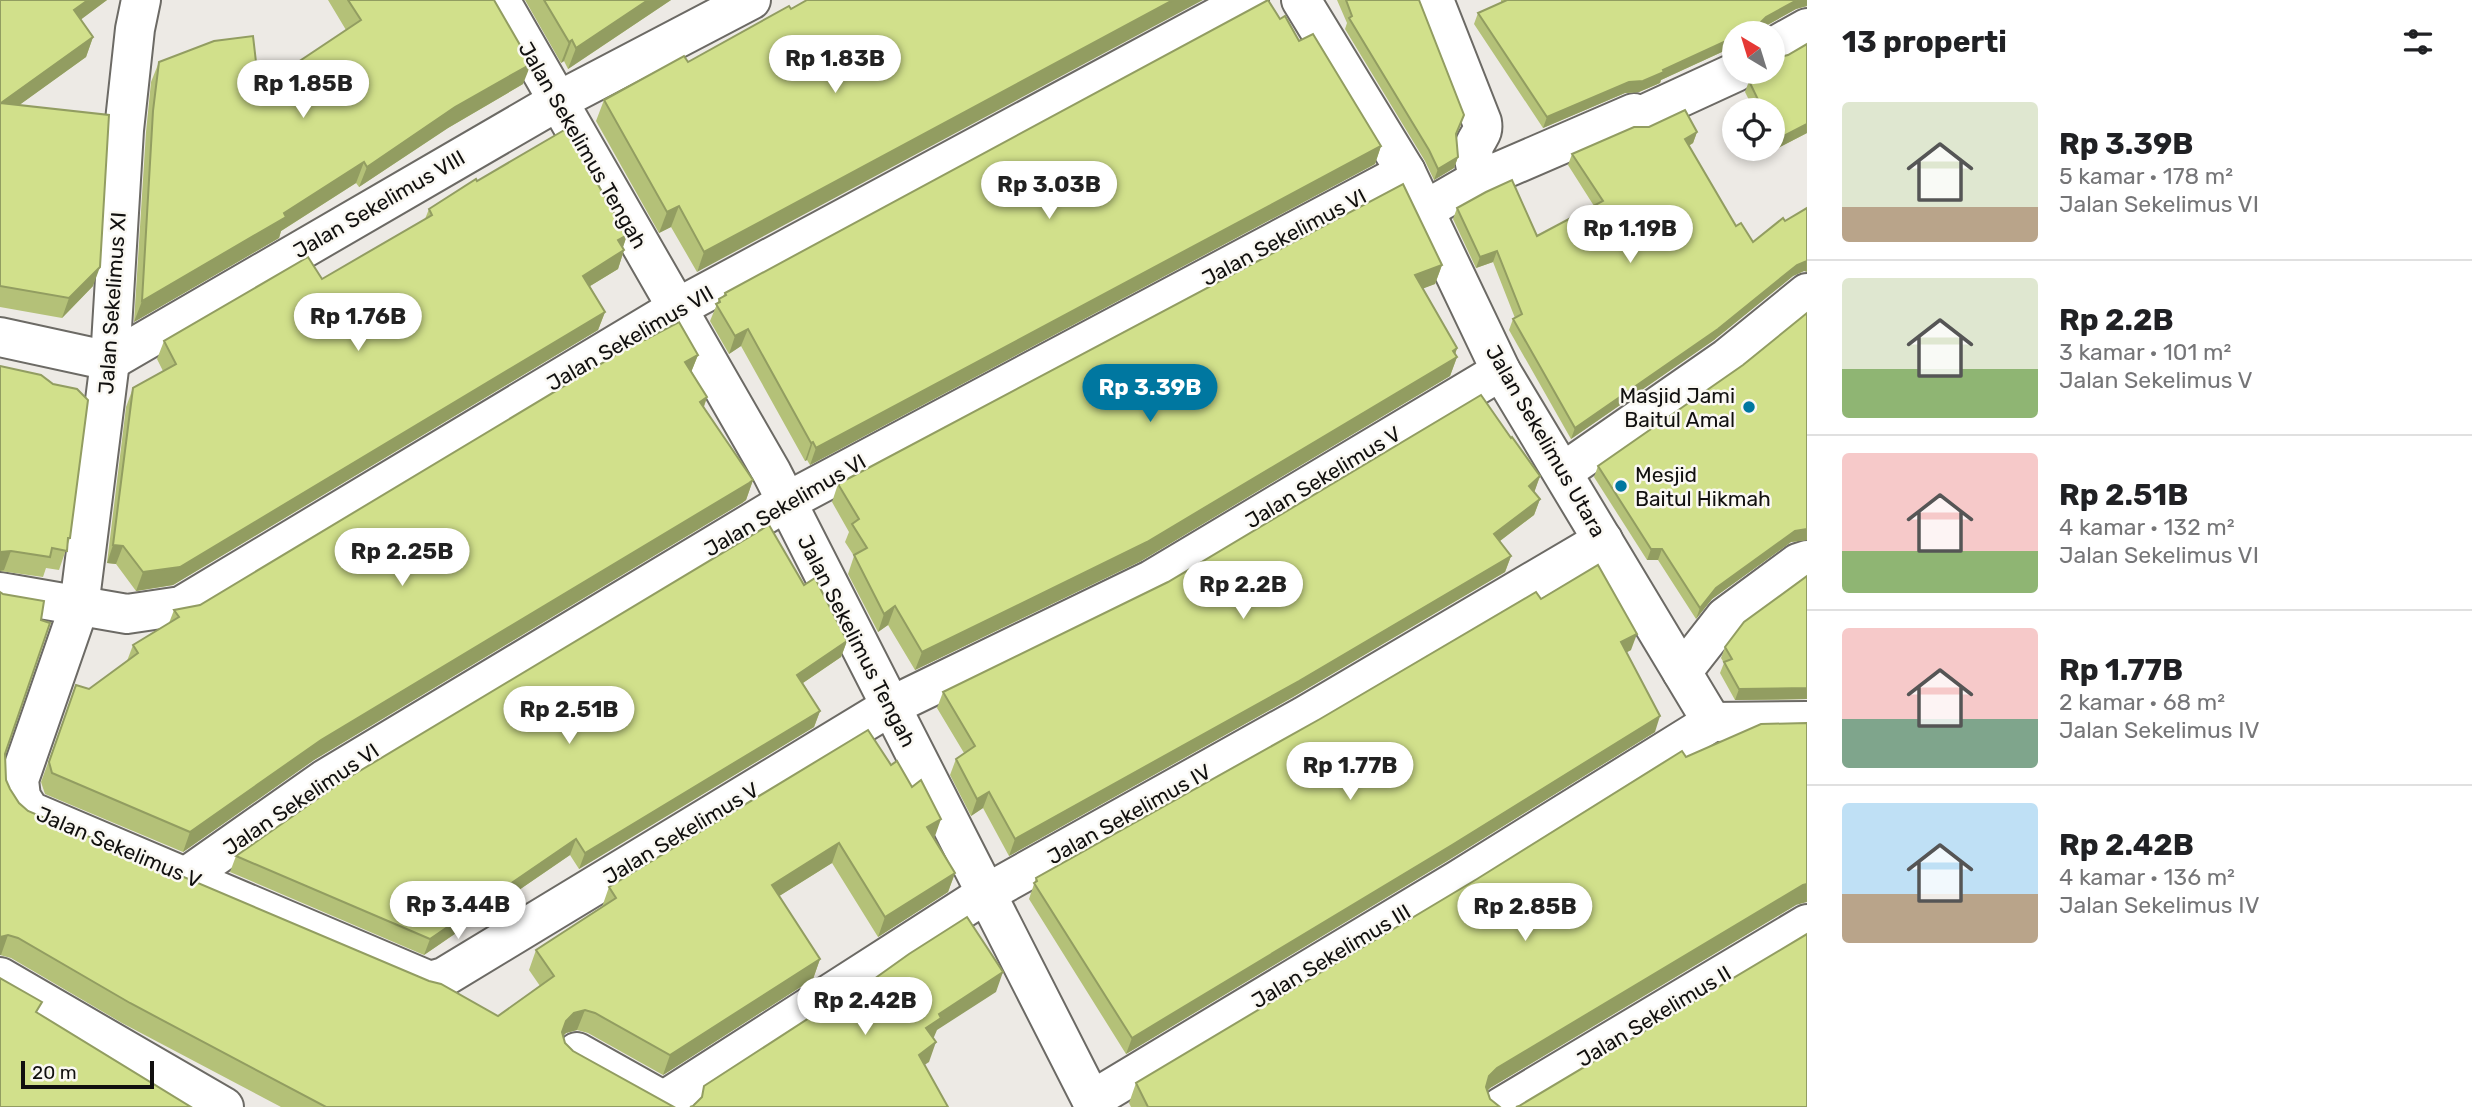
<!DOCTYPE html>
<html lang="id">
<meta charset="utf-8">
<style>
body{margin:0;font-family:Rubik,sans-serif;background:#f6f6f6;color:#202124;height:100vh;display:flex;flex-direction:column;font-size:26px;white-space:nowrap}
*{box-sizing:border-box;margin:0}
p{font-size:23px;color:#757577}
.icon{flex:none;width:38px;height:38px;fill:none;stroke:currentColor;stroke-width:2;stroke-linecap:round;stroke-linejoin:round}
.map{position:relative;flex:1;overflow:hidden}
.details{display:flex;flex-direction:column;background:#fff;width:665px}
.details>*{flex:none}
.needle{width:46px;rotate:322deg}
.tools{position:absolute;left:1722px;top:21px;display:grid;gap:14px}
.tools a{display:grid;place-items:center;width:63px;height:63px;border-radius:50%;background:#fff;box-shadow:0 4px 10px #0003;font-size:35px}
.scale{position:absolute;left:21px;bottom:18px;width:133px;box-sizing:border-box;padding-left:7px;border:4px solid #11100f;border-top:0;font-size:19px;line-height:24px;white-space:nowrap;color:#11100f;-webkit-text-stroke:5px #faf8f2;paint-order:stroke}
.price{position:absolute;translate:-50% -60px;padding:0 16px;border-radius:24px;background:#fff;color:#222;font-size:23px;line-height:46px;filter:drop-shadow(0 2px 4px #0008)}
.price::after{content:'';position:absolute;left:50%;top:42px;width:21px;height:16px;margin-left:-10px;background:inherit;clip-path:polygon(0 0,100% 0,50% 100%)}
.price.current{background:#0077a0;color:#fff}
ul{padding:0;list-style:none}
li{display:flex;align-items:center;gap:21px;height:175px;padding:0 35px}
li+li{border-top:2px solid #e0e0e0}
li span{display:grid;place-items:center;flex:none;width:196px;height:140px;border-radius:7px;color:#555}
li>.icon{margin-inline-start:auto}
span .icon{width:84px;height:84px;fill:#fffc;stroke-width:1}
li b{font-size:30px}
h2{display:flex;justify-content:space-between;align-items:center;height:84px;padding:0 35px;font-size:30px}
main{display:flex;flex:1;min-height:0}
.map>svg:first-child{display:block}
</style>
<main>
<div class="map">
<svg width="1807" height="1107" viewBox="0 0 1807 1107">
<rect width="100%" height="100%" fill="#edeae5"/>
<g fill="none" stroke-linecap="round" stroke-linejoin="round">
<!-- minor casing -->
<g stroke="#6c6a65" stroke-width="42">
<g id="minor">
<path d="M141 0 135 29 124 130 110 361 79 607 19 780 21 797 30 811 430 981 444 977 891 706 1151 580 1501 371"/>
<path d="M500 0 772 473 1095 1107"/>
<path d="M1301 0 1406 172 1501 371 1712 722 1807 721"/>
<path d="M1773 47 1807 28"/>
<path d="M1472 183 1634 113 1636 118 1736 72"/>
<path d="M1425 210 1472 183 1477 174C1476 165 1471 153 1475 144 1479 135 1484 133 1482 122L1434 0"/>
<path d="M0 337 110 361 558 101 751 0"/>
<path d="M1563 472 1727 358 1807 293"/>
<path d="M0 592 127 614 181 606 677 308 1249 0"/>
<path d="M1682 672 1725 617 1798 563 1807 560"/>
<path d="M187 876 325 779 786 502 1406 172"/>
<path d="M0 977 224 1107"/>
<path d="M577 1052 675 1107"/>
<path d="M1092 1100 1458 880 1712 722"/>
<path d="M663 1101 987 893 1304 716 1603 540"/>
<path d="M1501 1107 1807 924"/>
</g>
</g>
<!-- minor -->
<use href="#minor" stroke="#fff" stroke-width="38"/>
</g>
<!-- wall -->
<g fill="#b4c178">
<path d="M0 0H107L81 19 93 37 86 57 19 105 93 286 62 318 0 307Z"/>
<path d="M328 0H494L523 84 448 128 359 187 356 183 281 231 279 238 134 322 146 132 151 82 159 62 259 88 346 30Z"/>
<path d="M525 0H671L568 69 564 61 561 63Z"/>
<path d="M807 0 697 272 671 227 659 233 596 121 604 100 688 62Z"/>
<path d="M1337 0H1419L1456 135 1458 157 1454 168 1434 180 1425 161 1345 29 1347 23Z"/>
<path d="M1501 0H1807V6L1796 9 1762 28 1734 33V51L1725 53 1724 51 1661 80 1660 83 1639 92 1625 93 1543 128 1474 24 1478 13 1501 3Z"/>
<path d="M1280 19 1381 146 1375 164 810 465 807 460 805 461 741 346 729 354 710 321 719 299 723 296 725 293Z"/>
<path d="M1757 72H1773L1807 133 1774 150 1773 148V110H1754L1745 92 1749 81 1757 74Z"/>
<path d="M1697 132 1693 143 1689 146 1736 226 1753 242 1785 221 1804 271 1793 276 1714 340 1571 439 1509 330 1513 319 1515 318 1493 262 1476 268 1453 219 1457 208 1537 236 1594 206 1568 165 1572 154Z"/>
<path d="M477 181 627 235 623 247 624 250 618 269 590 286 605 312 598 330 173 585 136 591 116 564 107 563 126 407 133 388 163 371 157 359 164 341 322 279 425 219 429 209Z"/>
<path d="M1442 265 1435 284 1423 288 1457 348 1455 355 1457 357 1450 376 1141 561 915 670 888 625 878 632 848 574 854 556 845 542 849 532 832 502 838 484Z"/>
<path d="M1807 313V540L1791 542 1712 599 1696 619 1658 560H1647L1594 477 1598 466 1743 365Z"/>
<path d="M645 340 698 355 691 372 707 397 704 407 753 480 746 500 742 503 314 760 183 852 45 794 41 782 76 685 89 689 127 661 133 645 169 623 174 610 200 605Z"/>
<path d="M0 366 70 538 59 570 46 568 43 577 0 571Z"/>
<path d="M1511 438 1540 476 1534 492 1540 499 1534 515 1500 541 1511 556 1505 572 1293 697 1009 856 983 808 971 816 950 775 956 759 964 753 937 708 943 692Z"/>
<path d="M1807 576V699L1735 700 1720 673 1724 663 1721 658 1725 647Z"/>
<path d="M804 585 847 641 841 657 803 683 820 711 814 727 579 869 570 855 424 955 230 872 236 856Z"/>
<path d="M0 592 6 780 10 789 19 803 28 811 498 1016 540 986 529 970 536 950 602 907 609 887 868 730 955 873 948 892 878 937 832 863 779 896 820 959 813 979 663 1075 588 1033 577 1030 566 1033 563 1036 565 1043 573 1051 674 1107H281L122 1023 11 958 0 955Z"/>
<path d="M1541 599 1631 650 1627 652 1655 732 1447 861 1126 1054 1029 899 1036 878Z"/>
<path d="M1686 757 1796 905 1490 1088 1487 1091 1490 1099 1500 1107H1131L1129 1103 1136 1083Z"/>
</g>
<!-- shaded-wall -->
<g fill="#929d61">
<path d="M88 0H107L67 30 74 10Z"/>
<path d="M648 0H671L568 69 576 48Z"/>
<path d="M1173 0H1203L697 272 704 252Z"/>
<path d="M1797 0H1807V6L1796 9 1762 28 1755 33 1759 24 1766 17Z"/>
<path d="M93 37 86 57 0 119 1 103Z"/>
<path d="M572 40 564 61 561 63 569 42Z"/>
<path d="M1728 40 1724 51 1661 80 1660 83 1639 92 1625 93 1543 128 1547 117 1629 82 1663 70Z"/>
<path d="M1734 41V51L1725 53 1729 42Z"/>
<path d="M531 64 523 84 448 128 359 187 367 167 455 107Z"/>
<path d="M1807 124V133L1774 150 1778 139Z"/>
<path d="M1697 132 1693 143 1681 150 1685 139Z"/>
<path d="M1381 146 1375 164 810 465 816 448Z"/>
<path d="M1458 157 1454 168 1434 180 1438 169Z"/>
<path d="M364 162 356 183 281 231 279 238 134 322 142 301 284 213Z"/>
<path d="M679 206 671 227 659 233 667 212Z"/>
<path d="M627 235 621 253 624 250 618 269 577 294 583 276 618 240Z"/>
<path d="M1497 251 1493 262 1476 268 1480 257Z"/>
<path d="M1807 261V272L1804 271 1793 276 1714 340 1571 439 1575 428 1797 265Z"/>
<path d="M1442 265 1435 284 1409 294 1415 275Z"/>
<path d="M100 267 93 286 62 318 69 298Z"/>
<path d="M605 312 598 330 173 585 136 591 143 572Z"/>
<path d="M748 329 741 346 729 354 735 336Z"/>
<path d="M1457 348 1453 360 1457 357 1450 376 1141 561 915 670 922 652Z"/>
<path d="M698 355 690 375 685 362Z"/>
<path d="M707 397 700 417V402Z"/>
<path d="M813 442 807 460 805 461 811 443Z"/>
<path d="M1540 476 1534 493 1529 486Z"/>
<path d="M753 480 746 500 742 503 314 760 183 852 190 832 321 740Z"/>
<path d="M1540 499 1534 515 1488 550 1494 534Z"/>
<path d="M1807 529V540L1791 542 1712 599 1696 619 1700 608 1716 588 1795 531Z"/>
<path d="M113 545 123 546 116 564 107 563Z"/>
<path d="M1651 549H1662L1658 560H1647Z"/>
<path d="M11 551 4 570 0 571V552Z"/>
<path d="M1511 556 1505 572 1293 697 1009 856 1015 839Z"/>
<path d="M895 606 888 625 878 632 884 614Z"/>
<path d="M1637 634 1631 650 1616 658 1621 642Z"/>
<path d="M847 641 841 657 791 691 797 675Z"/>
<path d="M1807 688V699L1735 700 1739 689Z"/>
<path d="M820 711 814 727 579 869 585 853Z"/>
<path d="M1660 716 1655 732 1447 861 1126 1054 1132 1038Z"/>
<path d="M989 792 983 808 971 816 977 799Z"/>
<path d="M941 819 934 839 927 827Z"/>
<path d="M576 839 570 855 424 955 430 939Z"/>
<path d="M839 843 832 863 765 905 772 885Z"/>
<path d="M955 873 948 892 878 937 885 917Z"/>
<path d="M1807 884V902L1796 905 1490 1088 1482 1096 1489 1076 1497 1068 1803 885Z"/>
<path d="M8 935 1 955H0V937Z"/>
<path d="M820 959 813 979 663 1075 670 1055Z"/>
<path d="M1003 972 996 992 937 1030 934 1037 919 1048 926 1028 939 1014Z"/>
<path d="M585 1010 577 1030 566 1033 558 1041 566 1021 574 1013Z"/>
<path d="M936 1042 929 1062 911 1074 919 1055Z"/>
</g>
<!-- building -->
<g fill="#d1e08b" stroke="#929d61" stroke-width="2">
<path d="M0 0H88L74 10 93 37 1 103 109 115 100 267 69 298 0 286Z"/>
<path d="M348 0H494L531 64 455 107 367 167 364 162 284 213 286 217 142 301 153 111 159 62 214 41 253 36 259 88 361 20Z"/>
<path d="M544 0H648L576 48 572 40 569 42Z"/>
<path d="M807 0H1173L704 252 679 206 667 212 604 100 684 56 688 62 789 6 791 9Z"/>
<path d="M1268 0 1280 19 1285 16 1299 41 1313 34 1381 146 816 448 813 442 811 443 748 329 735 336 716 304 720 302 719 299 726 295 725 293Z"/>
<path d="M1346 0H1419L1464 115 1456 134 1458 157 1438 169 1429 150 1349 18 1352 16Z"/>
<path d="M1507 0H1797L1766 17 1759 24 1756 33H1734V41L1729 42 1728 40 1663 70 1664 72 1643 81 1629 82 1547 117 1478 13Z"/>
<path d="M1807 44V124L1778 139 1773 129V110H1763L1749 81 1757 74 1758 72H1773V57L1776 58 1788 55Z"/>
<path d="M1685 110 1697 132 1685 139 1736 226 1741 223 1753 242 1783 218 1785 221 1807 208V261L1797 265 1718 329 1575 428 1513 319 1522 314 1497 251 1480 257 1457 208 1486 192 1512 180 1537 236 1603 201 1572 154 1634 127H1649Z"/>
<path d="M566 129 627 235 618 240 624 250 583 276 605 312 180 567 143 572 123 546 113 545 133 388 176 364 164 341 308 257 322 279 432 215 429 209 476 179 477 181Z"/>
<path d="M1403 184 1442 265 1415 275 1457 348 1453 351 1457 357 1147 542 922 652 895 606 884 614 854 555 867 548 852 524 859 519 838 484Z"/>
<path d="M1807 313V529L1795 531 1716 588 1700 608 1662 549H1651L1598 466 1743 365Z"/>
<path d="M679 322 698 355 685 362 707 397 700 402 753 480 749 483 321 740 190 832 52 773 49 762 76 685 89 689 138 653 133 645 179 617 174 610 200 605 644 338 645 340Z"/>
<path d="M0 366 41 375 53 384 77 389 88 400 70 538H68L67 551 52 548 50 557 11 551 0 552Z"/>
<path d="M1481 395 1511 438 1512 437 1540 476 1529 486 1540 499 1494 534 1511 556 1299 681 1015 839 989 792 977 799 956 759 975 746 943 692 1168 582Z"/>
<path d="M769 525 804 585 815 578 847 641 797 675 820 711 585 853 576 839 430 939 236 856 343 781Z"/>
<path d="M1598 565 1637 634 1621 642 1660 716 1452 845 1132 1038 1034 883 1037 881 1036 878 1320 719 1536 592 1541 599Z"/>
<path d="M1807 576V688L1739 689 1724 662 1732 659 1725 647 1744 622Z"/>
<path d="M0 592 3 594 44 601 41 620 50 623 5 754 6 780 10 789 19 803 28 811 429 981 441 984 498 1016 554 976 536 950 616 898 609 887 868 730 891 765 897 761 912 787 921 780 941 819 927 827 955 873 885 917 839 843 772 885 820 959 670 1055 595 1013 585 1010 574 1013 566 1021 562 1032 565 1043 573 1051 674 1107H326L130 1003 18 938 8 935 0 937Z"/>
<path d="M1807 723V884L1803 885 1497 1068 1489 1076 1486 1087 1490 1099 1500 1107H1148L1136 1083 1477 879 1682 751 1686 757 1761 724Z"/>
<path d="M967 917 1003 972 939 1014 941 1018 926 1028 936 1042 919 1055 948 1107H690L693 1106 702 1097 704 1086 843 996 846 999 909 954Z"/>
<path d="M1807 934V1107H1516L1519 1106Z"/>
<path d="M0 978 42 1002 36 1012 191 1107H0Z"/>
</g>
<!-- markers -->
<g fill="#0077a0" stroke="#faf8f2" stroke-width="2.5">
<circle cx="1749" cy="407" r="7"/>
<circle cx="1621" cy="486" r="7"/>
</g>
<g text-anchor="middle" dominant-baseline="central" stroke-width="5" stroke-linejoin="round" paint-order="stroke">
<!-- street labels -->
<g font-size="21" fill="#11100f" stroke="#faf8f2">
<text transform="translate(583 145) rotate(60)">Jalan Sekelimus Tengah</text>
<text transform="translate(379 204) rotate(-30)">Jalan Sekelimus VIII</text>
<text transform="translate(1284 237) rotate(-28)">Jalan Sekelimus VI</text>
<text transform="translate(112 303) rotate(-86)">Jalan Sekelimus XI</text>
<text transform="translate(630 338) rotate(-30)">Jalan Sekelimus VII</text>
<text transform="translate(1546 441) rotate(60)">Jalan Sekelimus Utara</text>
<text transform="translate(1323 477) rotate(-31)">Jalan Sekelimus V</text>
<text transform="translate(785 505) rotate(-30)">Jalan Sekelimus VI</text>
<text transform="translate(857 641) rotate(63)">Jalan Sekelimus Tengah</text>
<text transform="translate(301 799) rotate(-34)">Jalan Sekelimus VI</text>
<text transform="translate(1129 814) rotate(-29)">Jalan Sekelimus IV</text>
<text transform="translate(681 833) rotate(-31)">Jalan Sekelimus V</text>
<text transform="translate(119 847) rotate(23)">Jalan Sekelimus V</text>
<text transform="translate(1331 956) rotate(-31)">Jalan Sekelimus III</text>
<text transform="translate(1654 1016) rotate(-31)">Jalan Sekelimus II</text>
</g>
<!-- poi labels -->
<g font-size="21" fill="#11100f" stroke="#faf8f2" text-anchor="end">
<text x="1735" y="395">Masjid Jami<tspan x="1735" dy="24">Baitul Amal</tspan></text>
<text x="1635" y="474" text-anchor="start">Mesjid<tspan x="1635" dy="24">Baitul Hikmah</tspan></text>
</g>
</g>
</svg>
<div class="tools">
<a><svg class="needle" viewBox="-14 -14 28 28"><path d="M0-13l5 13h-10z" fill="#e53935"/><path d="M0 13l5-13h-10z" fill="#757577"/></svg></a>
<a><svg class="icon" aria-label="locate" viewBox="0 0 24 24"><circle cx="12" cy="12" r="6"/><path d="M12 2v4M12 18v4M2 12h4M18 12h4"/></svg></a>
</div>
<div class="scale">20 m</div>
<b class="price" style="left:835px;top:95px">Rp 1.83B</b>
<b class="price" style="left:303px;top:120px">Rp 1.85B</b>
<b class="price" style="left:1049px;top:221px">Rp 3.03B</b>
<b class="price" style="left:1630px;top:265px">Rp 1.19B</b>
<b class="price" style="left:358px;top:353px">Rp 1.76B</b>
<b class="price current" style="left:1150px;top:424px">Rp 3.39B</b>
<b class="price" style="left:402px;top:588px">Rp 2.25B</b>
<b class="price" style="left:1243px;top:621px">Rp 2.2B</b>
<b class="price" style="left:569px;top:746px">Rp 2.51B</b>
<b class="price" style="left:1350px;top:802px">Rp 1.77B</b>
<b class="price" style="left:458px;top:941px">Rp 3.44B</b>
<b class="price" style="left:1525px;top:943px">Rp 2.85B</b>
<b class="price" style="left:865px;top:1037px">Rp 2.42B</b>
</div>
<section class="details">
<h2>13 properti<svg class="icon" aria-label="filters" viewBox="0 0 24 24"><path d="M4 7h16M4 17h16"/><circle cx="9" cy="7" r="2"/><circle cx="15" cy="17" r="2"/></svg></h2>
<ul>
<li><span style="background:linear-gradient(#dfe7d0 75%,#b9a48a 0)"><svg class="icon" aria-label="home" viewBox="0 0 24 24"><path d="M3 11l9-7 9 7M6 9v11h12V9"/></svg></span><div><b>Rp 3.39B</b><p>5 kamar · 178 m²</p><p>Jalan Sekelimus VI</p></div></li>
<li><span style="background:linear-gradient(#dfe7d0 65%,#8fb573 0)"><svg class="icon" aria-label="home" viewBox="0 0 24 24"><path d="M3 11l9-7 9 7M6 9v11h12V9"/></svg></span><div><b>Rp 2.2B</b><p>3 kamar · 101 m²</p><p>Jalan Sekelimus V</p></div></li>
<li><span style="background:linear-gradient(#f6c9c9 70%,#8fb573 0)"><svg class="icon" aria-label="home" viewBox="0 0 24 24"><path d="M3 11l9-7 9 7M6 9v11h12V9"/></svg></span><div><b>Rp 2.51B</b><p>4 kamar · 132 m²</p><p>Jalan Sekelimus VI</p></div></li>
<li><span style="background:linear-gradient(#f6c9c9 65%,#7fa58c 0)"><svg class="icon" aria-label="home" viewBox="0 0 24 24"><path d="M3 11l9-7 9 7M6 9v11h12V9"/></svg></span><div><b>Rp 1.77B</b><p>2 kamar · 68 m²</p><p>Jalan Sekelimus IV</p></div></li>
<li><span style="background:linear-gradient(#bfe0f5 65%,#b9a48a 0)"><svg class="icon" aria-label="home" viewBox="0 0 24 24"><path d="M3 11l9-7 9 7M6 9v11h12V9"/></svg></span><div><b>Rp 2.42B</b><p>4 kamar · 136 m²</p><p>Jalan Sekelimus IV</p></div></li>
</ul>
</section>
</main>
